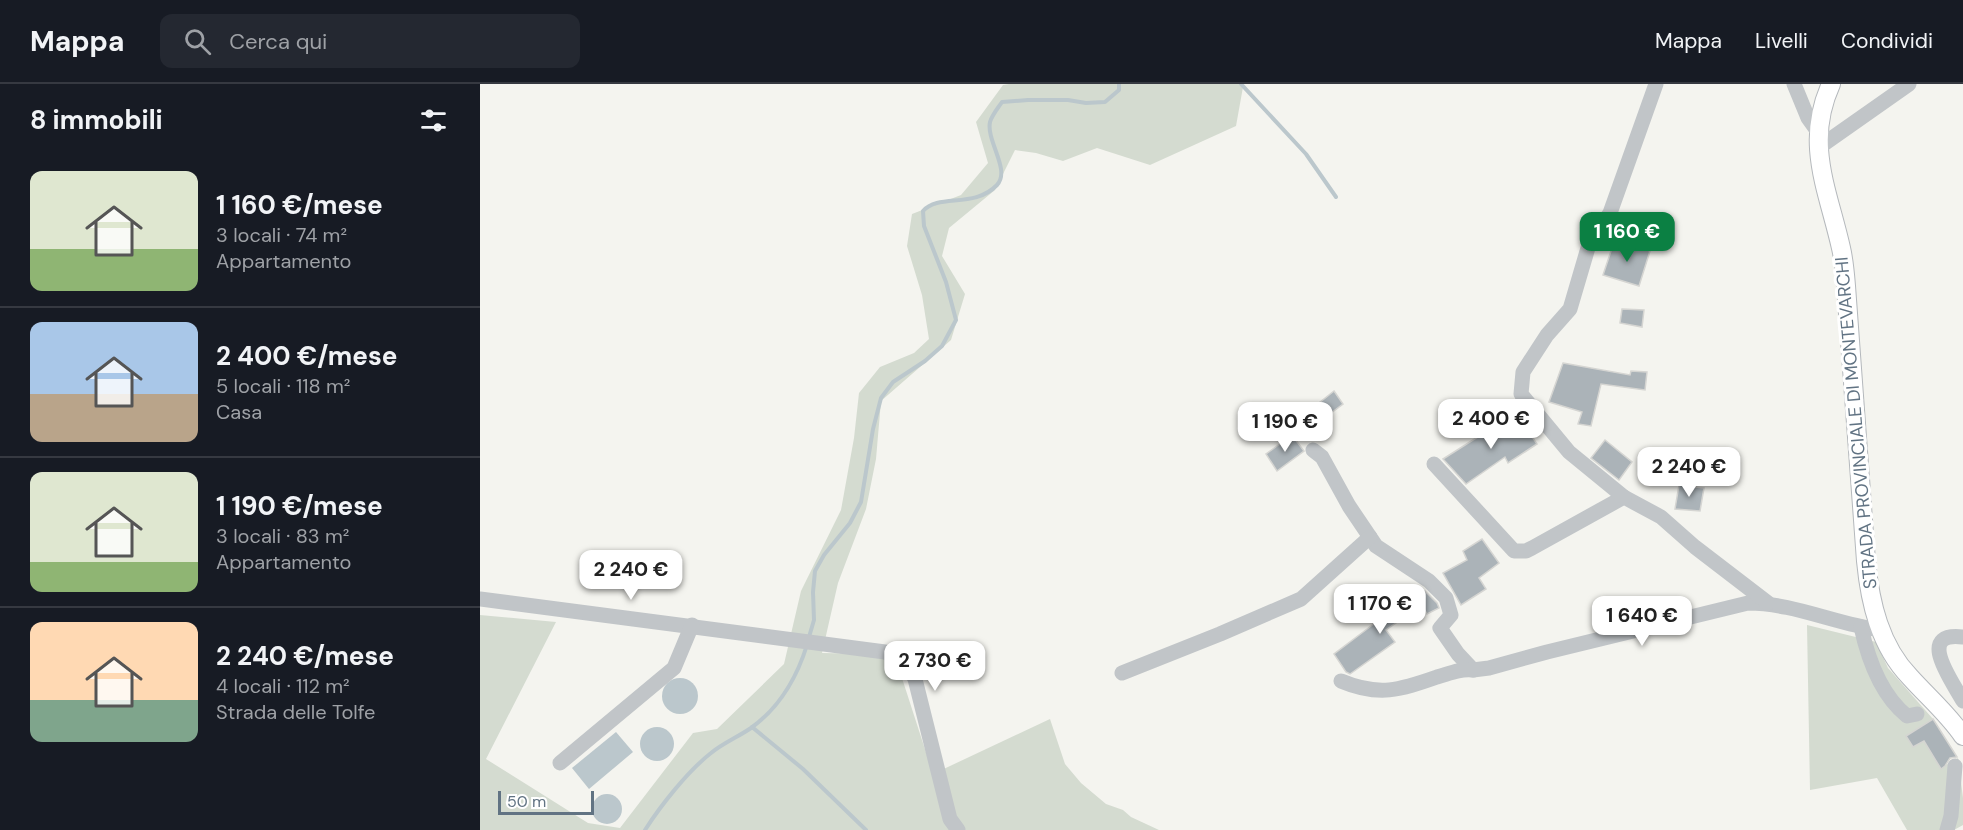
<!DOCTYPE html>
<html lang="it">
<meta charset="utf-8">
<style>
body{margin:0;font-family:"DM Sans",sans-serif;background:#242831;color:#f1f3f6;height:100vh;display:flex;flex-direction:column;font-size:22px;white-space:nowrap}
*{box-sizing:border-box;margin:0}
p{font-size:20px;color:#9ea1a6}
.icon{flex:none;width:33px;height:33px;fill:none;stroke:currentColor;stroke-width:2;stroke-linecap:round;stroke-linejoin:round}
.map{position:relative;flex:1;overflow:hidden}
.side{display:flex;flex-direction:column;background:#171b24;width:480px}
.side>*{flex:none}
.scale{position:absolute;left:18px;bottom:15px;width:96px;box-sizing:border-box;padding-left:6px;border:3px solid #617383;border-top:0;font-size:16px;line-height:21px;white-space:nowrap;color:#617383;-webkit-text-stroke:4px #fff;paint-order:stroke}
.price{position:absolute;translate:-50% -51px;padding:0 14px;border-radius:12px;background:#fff;color:#222;font-size:20px;line-height:39px;filter:drop-shadow(0 2px 3px #0008)}
.price::after{content:'';position:absolute;left:50%;top:36px;width:18px;height:14px;margin-left:-9px;background:inherit;clip-path:polygon(0 0,100% 0,50% 100%)}
.price.on{background:#0b8043;color:#fff}
ul{padding:0;list-style:none}
li{display:flex;align-items:center;gap:18px;height:150px;padding:0 30px}
li+li{border-top:2px solid #363941}
li span{display:grid;place-items:center;flex:none;width:168px;height:120px;border-radius:12px;color:#555}
li>.icon{margin-inline-start:auto}
span .icon{width:72px;height:72px;fill:#fffc;stroke-width:1}
li b{font-size:26px}
h2{display:flex;justify-content:space-between;align-items:center;height:72px;padding:0 30px;font-size:26px}
header{display:flex;align-items:center;gap:36px;box-sizing:border-box;height:84px;padding:0 30px;background:#171b24;border-bottom:2px solid #363941}
header strong{font-size:28px}
nav{display:flex;gap:33px;margin-inline-start:auto;font-size:21px}
.search{width:420px;height:54px;background:#242831;display:flex;align-items:center;gap:15px;box-sizing:border-box;padding:0 21px;border-radius:12px;color:#9ea1a6;font-size:22px}
main{display:flex;flex:1;min-height:0}
.map>svg:first-child{display:block}
</style>
<header>
<strong>Mappa</strong>
<div class="search"><svg class="icon" aria-label="search" viewBox="0 0 24 24"><circle cx="10" cy="10" r="6"/><path d="M15 15l6 6"/></svg>Cerca qui</div>
<nav><a>Mappa</a><a>Livelli</a><a>Condividi</a></nav>
</header>
<main>
<section class="side">
<h2>8 immobili<svg class="icon" aria-label="filters" viewBox="0 0 24 24"><path d="M4 7h16M4 17h16"/><circle cx="9" cy="7" r="2"/><circle cx="15" cy="17" r="2"/></svg></h2>
<ul>
<li><span style="background:linear-gradient(#dfe7d0 65%,#8fb573 0)"><svg class="icon" aria-label="home" viewBox="0 0 24 24"><path d="M3 11l9-7 9 7M6 9v11h12V9"/></svg></span><div><b>1 160 €/mese</b><p>3 locali · 74 m²</p><p>Appartamento</p></div></li>
<li><span style="background:linear-gradient(#a9c7e8 60%,#b9a48a 0)"><svg class="icon" aria-label="home" viewBox="0 0 24 24"><path d="M3 11l9-7 9 7M6 9v11h12V9"/></svg></span><div><b>2 400 €/mese</b><p>5 locali · 118 m²</p><p>Casa</p></div></li>
<li><span style="background:linear-gradient(#dfe7d0 75%,#8fb573 0)"><svg class="icon" aria-label="home" viewBox="0 0 24 24"><path d="M3 11l9-7 9 7M6 9v11h12V9"/></svg></span><div><b>1 190 €/mese</b><p>3 locali · 83 m²</p><p>Appartamento</p></div></li>
<li><span style="background:linear-gradient(#ffd9b3 65%,#7fa58c 0)"><svg class="icon" aria-label="home" viewBox="0 0 24 24"><path d="M3 11l9-7 9 7M6 9v11h12V9"/></svg></span><div><b>2 240 €/mese</b><p>4 locali · 112 m²</p><p>Strada delle Tolfe</p></div></li>
</ul>
</section>
<div class="map">
<svg width="1483" height="746" viewBox="0 0 1483 746">
<rect width="100%" height="100%" fill="#f4f4ef"/>
<!-- green -->
<g fill="#d4dbd0">
<path d="M529 0H759L763 3 756 42 670 81 617 64 583 77 556 69 535 66 515 106 469 144 462 172 485 210 471 256 401 317 396 375 386 425 358 499 342 569 396 570 407 577 421 591 453 690 570 635 585 680 601 699 626 720 643 726 651 733 679 746H0V531L76 538 6 675 108 739 140 744 213 649 237 645 304 580 321 507 361 426 374 354 379 309 400 283 434 269 449 255 442 211 427 162 432 130 481 111 508 79 496 38 523 1Z"/>
<path d="M1327 541 1396 558 1408 584 1453 635 1426 652 1433 663 1444 657 1461 684 1478 674 1483 714V741L1474 746H1427L1397 694 1330 706Z"/>
</g>
<!-- water -->
<g fill="#bbc7cc">
<circle cx="200" cy="612" r="18"/>
<circle cx="177" cy="660" r="17"/>
<path d="M136 648 153 668 109 705 92 684Z"/>
<circle cx="127" cy="725" r="15"/>
</g>
<g fill="none" stroke-linecap="round" stroke-linejoin="round">
<!-- stream -->
<g stroke="#bbc7cc" stroke-width="4">
<path d="M761 0 826 70 856 113"/>
<path d="M329 553 334 536 333 508 335 487 344 471 370 439 381 418 393 345 401 314 413 298 445 277 462 262 476 236 466 198 444 142 443 127C459 109 494 125 517 101 531 86 506 57 510 38 512 31 518 24 522 18L548 16H588L606 19 625 18 639 6V0"/>
<path d="M272 643 323 685 386 746"/>
<path d="M165 746C181 721 208 687 231 669 243 659 258 653 271 644 299 624 317 593 327 561"/>
</g>
</g>
<!-- building -->
<g fill="#abb3b8" stroke="#d5d5d2" stroke-width="1.5">
<path d="M1135 155 1170 167 1159 202 1123 191Z"/>
<path d="M1142 225 1164 226 1162 243 1140 239Z"/>
<path d="M1083 279 1150 291 1151 287 1167 288 1165 306 1121 300 1111 342 1098 340 1102 328 1069 318Z"/>
<path d="M854 307 863 320 843 335 834 323Z"/>
<path d="M1039 333 1057 360 1028 379 1025 373 986 400 963 375 1007 347 1010 351Z"/>
<path d="M812 351 824 367 797 387 786 370Z"/>
<path d="M1125 356 1152 378 1139 396 1111 374Z"/>
<path d="M1199 401 1224 404 1220 427 1195 425Z"/>
<path d="M1002 455 1019 479 999 494 1006 505 981 521 963 489 987 476 983 467Z"/>
<path d="M945 507 957 519 959 524 947 530 942 521 906 546 915 558 870 590 866 588 854 570 899 536Z"/>
<path d="M1453 635 1477 673 1470 674 1465 682 1461 685 1444 657 1433 663 1426 652Z"/>
</g>
<g fill="none" stroke-linecap="round" stroke-linejoin="round">
<!-- major casing -->
<g stroke="#b4b8bc" stroke-width="20">
<path id="major" d="M1351 0C1324 59 1348 106 1361 164 1364 177 1365 189 1366 202L1386 477C1390 519 1400 562 1430 593 1448 613 1468 630 1483 652"/>
</g>
<!-- minor -->
<g stroke="#c1c5c8" stroke-width="15">
<path d="M1314 0 1328 34 1338 48"/>
<path d="M1338 64 1429 0"/>
<path d="M833 366 842 373 869 422 896 462 949 497 966 514 971 531 960 544 978 570 993 586 1009 584 1067 568 1268 519C1313 519 1356 540 1400 546"/>
<path d="M954 380 1034 467H1046L1052 464 1144 413 1181 433 1215 463 1288 519"/>
<path d="M1144 413 1089 368 1041 310 1043 288 1067 251 1090 225 1110 157 1130 129 1176 0"/>
<path d="M0 515 405 568C419 575 428 580 435 595L470 735 478 746"/>
<path d="M1381 543C1388 575 1401 611 1427 632L1437 630"/>
<path d="M1483 553C1435 547 1472 597 1483 617"/>
<path d="M642 589 740 550 821 515 890 453"/>
<path d="M861 597C899 613 920 606 957 593 971 589 978 585 993 586"/>
<path d="M80 679 194 584 212 541"/>
<path d="M1467 746 1471 732 1475 682"/>
</g>
<!-- major -->
<use href="#major" stroke="#fff" stroke-width="18"/>
</g>
<g text-anchor="middle" dominant-baseline="central" stroke-width="6" stroke-linejoin="round" paint-order="stroke">
<!-- street labels -->
<g font-size="18" fill="#617383" stroke="#fff">
<text transform="translate(1376 339) rotate(-95)">STRADA PROVINCIALE DI MONTEVARCHI</text>
</g>
</g>
</svg>
<div class="scale">50 m</div>
<b class="price on" style="left:1147px;top:179px">1 160 €</b>
<b class="price" style="left:1011px;top:366px">2 400 €</b>
<b class="price" style="left:805px;top:369px">1 190 €</b>
<b class="price" style="left:1209px;top:414px">2 240 €</b>
<b class="price" style="left:151px;top:517px">2 240 €</b>
<b class="price" style="left:900px;top:551px">1 170 €</b>
<b class="price" style="left:1162px;top:563px">1 640 €</b>
<b class="price" style="left:455px;top:608px">2 730 €</b>
</div>
</main>
